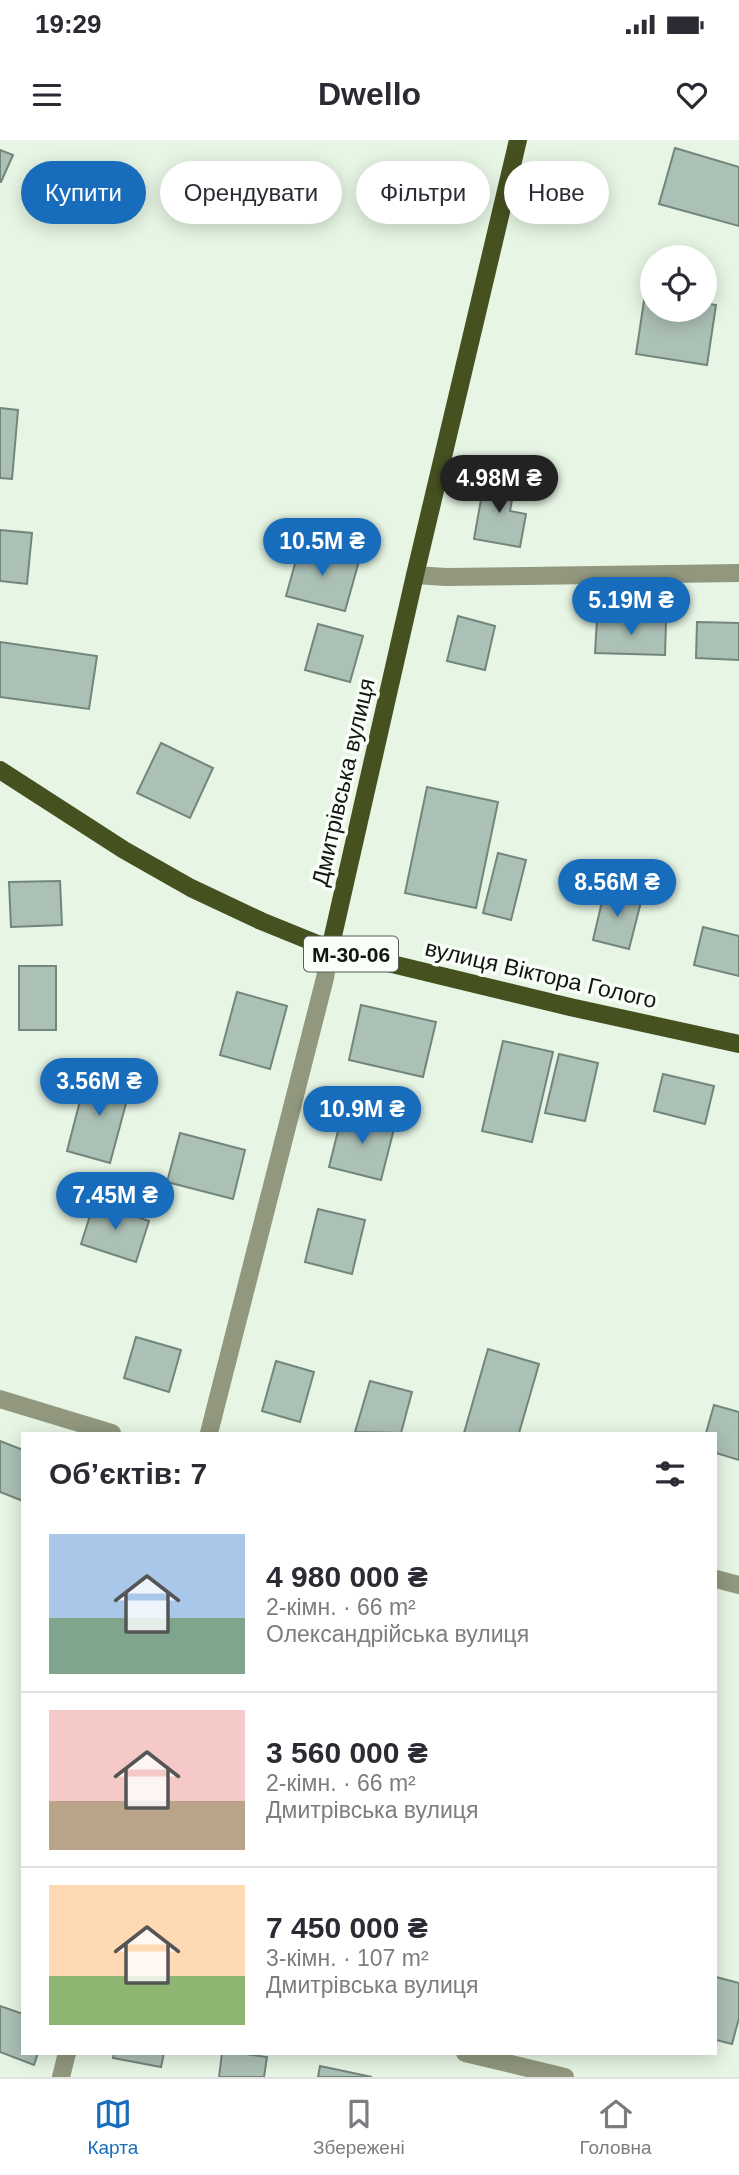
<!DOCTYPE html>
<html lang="uk">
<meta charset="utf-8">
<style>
body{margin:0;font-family:Helvetica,sans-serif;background:#f7f7f7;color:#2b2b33;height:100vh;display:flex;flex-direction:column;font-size:26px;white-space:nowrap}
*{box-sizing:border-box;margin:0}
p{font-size:23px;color:#7c7c81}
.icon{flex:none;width:38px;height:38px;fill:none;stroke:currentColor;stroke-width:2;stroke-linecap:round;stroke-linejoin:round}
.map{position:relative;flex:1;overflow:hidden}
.details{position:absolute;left:21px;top:1292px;width:696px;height:623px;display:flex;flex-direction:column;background:#fff;border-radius:0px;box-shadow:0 4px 18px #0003}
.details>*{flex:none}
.top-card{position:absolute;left:21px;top:21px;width:698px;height:63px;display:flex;gap:14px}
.controls{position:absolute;left:640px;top:105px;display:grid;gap:14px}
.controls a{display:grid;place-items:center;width:77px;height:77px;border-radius:50%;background:#fff;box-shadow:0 4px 18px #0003;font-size:35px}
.price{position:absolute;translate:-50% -60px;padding:0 16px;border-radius:24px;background:#176dbb;color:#fff;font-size:23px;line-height:46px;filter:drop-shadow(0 2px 4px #0008)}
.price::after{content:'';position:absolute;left:50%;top:42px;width:21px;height:16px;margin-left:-10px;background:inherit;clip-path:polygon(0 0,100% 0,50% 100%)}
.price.current{background:#222;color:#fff}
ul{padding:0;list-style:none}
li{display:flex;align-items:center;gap:21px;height:175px;padding:0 28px}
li+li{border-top:2px solid #e1e1e2}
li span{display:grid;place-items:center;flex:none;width:196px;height:140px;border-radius:0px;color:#555}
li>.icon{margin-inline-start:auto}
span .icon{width:84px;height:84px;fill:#fffc;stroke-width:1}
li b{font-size:30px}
h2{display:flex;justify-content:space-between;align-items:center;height:84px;padding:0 28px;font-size:30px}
.pill{padding:0 24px;border-radius:32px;background:#fff;box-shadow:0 4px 18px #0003;font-size:24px;line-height:63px}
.pill.current{background:#176dbb;color:#fff}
.status{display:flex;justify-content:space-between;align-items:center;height:49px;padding:0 35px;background:#fff;direction:ltr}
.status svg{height:19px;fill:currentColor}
header{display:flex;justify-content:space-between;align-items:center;height:91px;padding:0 28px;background:#fff;font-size:32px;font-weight:800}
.menu{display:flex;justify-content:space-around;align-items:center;height:98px;border-top:2px solid #e1e1e2;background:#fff;font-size:19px;color:#7c7c81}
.menu a{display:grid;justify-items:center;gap:4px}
.menu .current{color:#176dbb}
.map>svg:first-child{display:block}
</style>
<div class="status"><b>19:29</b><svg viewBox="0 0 49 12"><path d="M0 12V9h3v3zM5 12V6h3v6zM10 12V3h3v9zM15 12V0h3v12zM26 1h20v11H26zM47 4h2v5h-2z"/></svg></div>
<header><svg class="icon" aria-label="menu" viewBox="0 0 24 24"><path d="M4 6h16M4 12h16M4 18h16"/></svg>Dwello<svg class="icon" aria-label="heart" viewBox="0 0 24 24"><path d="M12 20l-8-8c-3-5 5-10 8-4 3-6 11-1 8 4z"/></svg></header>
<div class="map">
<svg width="739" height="1937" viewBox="0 0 739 1937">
<rect width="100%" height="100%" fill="#e6f5e4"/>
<!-- building -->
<g fill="#acc1b6" stroke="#72867c" stroke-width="2">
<path d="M675 8 739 27V86L659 64Z"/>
<path d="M0 10 13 15 1 42H0Z"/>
<path d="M645 154 653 156V170H705V163L716 165 707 225 636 214Z"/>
<path d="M0 268 18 270 12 339 0 338Z"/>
<path d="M485 337 515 343 510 371 526 374 520 407 474 399Z"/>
<path d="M0 390 32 393 27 444 0 441Z"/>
<path d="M300 406 359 421 345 471 286 456Z"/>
<path d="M458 476 495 486 485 530 447 521Z"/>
<path d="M597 479 666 481 665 515 595 513Z"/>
<path d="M697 482 739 483V520L696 518Z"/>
<path d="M318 484 363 496 350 542 305 530Z"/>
<path d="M0 502 97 516 89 569 0 557Z"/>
<path d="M161 603 213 628 190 678 137 653Z"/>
<path d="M427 647 498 662 476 768 405 753Z"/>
<path d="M498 713 526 720 511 780 483 773Z"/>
<path d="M60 741 62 785 11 787 9 742Z"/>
<path d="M605 749 642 758 629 809 593 800Z"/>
<path d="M703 787 739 796V836L694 825Z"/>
<rect x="19" y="826" width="37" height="64"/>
<path d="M237 852 287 866 270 929 220 915Z"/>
<path d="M361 865 436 882 423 937 349 920Z"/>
<path d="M503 901 553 912 532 1002 482 991Z"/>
<path d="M559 914 598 923 585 981 545 973Z"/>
<path d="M87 934 131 945 110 1023 67 1011Z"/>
<path d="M663 934 714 946 705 984 654 971Z"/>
<path d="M343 971 395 985 381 1040 329 1027Z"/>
<path d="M180 993 245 1010 233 1059 167 1042Z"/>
<path d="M94 1063 149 1081 136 1122 81 1104Z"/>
<path d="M318 1069 365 1080 352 1134 305 1122Z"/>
<path d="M136 1197 181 1210 169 1252 124 1238Z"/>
<path d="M488 1209 539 1224 519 1293H464Z"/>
<path d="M276 1221 314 1232 300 1282 262 1271Z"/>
<path d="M370 1241 412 1252 401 1293 355 1292Z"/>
<path d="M714 1265 739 1272V1320L716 1313V1293H706Z"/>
<path d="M0 1301 23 1310V1361L0 1352Z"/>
<path d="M716 1837 739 1843V1878L732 1904 716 1900Z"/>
<path d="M0 1866 23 1874V1913H38L34 1925 0 1912Z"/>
<path d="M114 1913H164L161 1927 113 1918Z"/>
<path d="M222 1913H239L267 1917 264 1937H219Z"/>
<path d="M320 1926 372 1937H318Z"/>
</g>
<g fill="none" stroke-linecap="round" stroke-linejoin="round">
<!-- minor -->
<g stroke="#91987e" stroke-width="18">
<path d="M415 435 446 437 739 433"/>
<path d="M0 1259 112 1293"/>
<path d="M209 1293 325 838 330 809"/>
<path d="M716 1439 739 1445"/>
<path d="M465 1913 565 1937"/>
<path d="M61 1937 67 1913"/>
</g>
<!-- major -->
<g stroke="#465120" stroke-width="18">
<path d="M0 630 124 710 191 748 261 781 330 809 570 867 739 904"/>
<path d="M330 809 415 435 518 0"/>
</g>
</g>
<g text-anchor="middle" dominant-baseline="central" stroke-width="7" stroke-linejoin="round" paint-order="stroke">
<!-- shield labels -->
<rect fill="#f9fff8" stroke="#575c56" stroke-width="2" x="304" y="796.5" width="94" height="35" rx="5"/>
<g font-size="21" font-weight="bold" fill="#111610">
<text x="351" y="814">М-30-06</text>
</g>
<!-- street labels -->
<g font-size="23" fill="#111610" stroke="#f9fff8">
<text transform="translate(343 642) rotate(-77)">Дмитрівська вулиця</text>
<text transform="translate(541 834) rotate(13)">вулиця Віктора Голого</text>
</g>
</g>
</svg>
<div class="controls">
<a><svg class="icon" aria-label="locate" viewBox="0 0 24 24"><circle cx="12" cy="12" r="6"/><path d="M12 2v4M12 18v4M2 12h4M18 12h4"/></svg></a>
</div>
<b class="price current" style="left:499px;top:375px">4.98M ₴</b>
<b class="price" style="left:322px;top:438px">10.5M ₴</b>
<b class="price" style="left:631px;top:497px">5.19M ₴</b>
<b class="price" style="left:617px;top:779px">8.56M ₴</b>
<b class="price" style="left:99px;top:978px">3.56M ₴</b>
<b class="price" style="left:362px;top:1006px">10.9M ₴</b>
<b class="price" style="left:115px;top:1092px">7.45M ₴</b>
<div class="top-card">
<a class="pill current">Купити</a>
<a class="pill">Орендувати</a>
<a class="pill">Фільтри</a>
<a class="pill">Нове</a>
</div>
<section class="details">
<h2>Об’єктів: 7<svg class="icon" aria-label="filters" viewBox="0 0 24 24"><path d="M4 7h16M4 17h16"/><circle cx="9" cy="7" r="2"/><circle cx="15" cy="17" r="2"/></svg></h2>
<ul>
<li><span style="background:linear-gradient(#a9c7e8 60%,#7fa58c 0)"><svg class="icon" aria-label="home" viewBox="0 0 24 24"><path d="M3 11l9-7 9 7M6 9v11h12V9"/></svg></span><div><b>4 980 000 ₴</b><p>2-кімн. · 66 m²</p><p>Олександрійська вулиця</p></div></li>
<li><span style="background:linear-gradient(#f6c9c9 65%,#b9a48a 0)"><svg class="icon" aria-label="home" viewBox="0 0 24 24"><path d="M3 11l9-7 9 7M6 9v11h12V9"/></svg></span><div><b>3 560 000 ₴</b><p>2-кімн. · 66 m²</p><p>Дмитрівська вулиця</p></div></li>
<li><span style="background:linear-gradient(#ffd9b3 65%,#8fb573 0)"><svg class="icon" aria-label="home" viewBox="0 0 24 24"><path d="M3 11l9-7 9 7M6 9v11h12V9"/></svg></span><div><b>7 450 000 ₴</b><p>3-кімн. · 107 m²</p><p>Дмитрівська вулиця</p></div></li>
</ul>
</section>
</div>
<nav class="menu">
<a class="current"><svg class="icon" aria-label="map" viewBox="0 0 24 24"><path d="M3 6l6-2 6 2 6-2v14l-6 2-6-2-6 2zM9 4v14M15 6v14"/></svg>Карта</a>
<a><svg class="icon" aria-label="saved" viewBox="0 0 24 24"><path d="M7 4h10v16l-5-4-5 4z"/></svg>Збережені</a>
<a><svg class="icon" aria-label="home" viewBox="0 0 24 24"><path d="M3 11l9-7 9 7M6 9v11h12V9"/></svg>Головна</a>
</nav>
